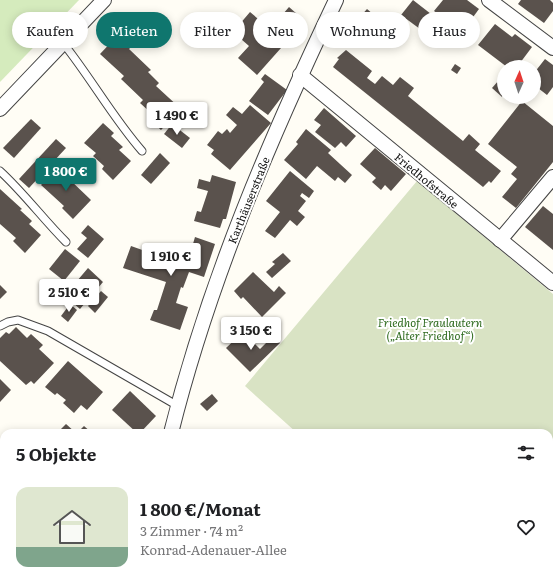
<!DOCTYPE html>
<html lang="de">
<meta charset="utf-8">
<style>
body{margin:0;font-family:Literata,serif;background:#f6f6f6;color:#202124;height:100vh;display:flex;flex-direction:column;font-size:15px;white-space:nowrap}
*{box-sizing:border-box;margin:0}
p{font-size:13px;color:#757577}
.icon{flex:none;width:22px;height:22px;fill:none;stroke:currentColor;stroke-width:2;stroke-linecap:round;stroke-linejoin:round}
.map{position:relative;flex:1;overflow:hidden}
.side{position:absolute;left:0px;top:429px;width:553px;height:156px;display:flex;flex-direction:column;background:#fff;border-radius:12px 12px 0 0;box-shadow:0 2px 10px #0003}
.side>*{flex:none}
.top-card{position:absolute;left:12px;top:12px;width:529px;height:36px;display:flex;gap:8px}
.needle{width:26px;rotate:3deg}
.controls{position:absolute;left:497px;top:60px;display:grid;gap:8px}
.controls a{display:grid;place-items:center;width:44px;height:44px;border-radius:50%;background:#fff;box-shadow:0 2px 10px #0003;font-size:20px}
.price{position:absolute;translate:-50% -34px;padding:0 9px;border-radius:4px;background:#fff;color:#222;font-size:13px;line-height:26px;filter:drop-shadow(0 1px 2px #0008)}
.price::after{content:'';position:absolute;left:50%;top:24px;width:12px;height:9px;margin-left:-6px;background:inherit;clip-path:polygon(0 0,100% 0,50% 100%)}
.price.selected{background:#0f766e;color:#fff}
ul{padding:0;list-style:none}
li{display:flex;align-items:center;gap:12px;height:100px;padding:0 16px}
li span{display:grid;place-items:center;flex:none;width:112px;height:80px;border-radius:12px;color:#555}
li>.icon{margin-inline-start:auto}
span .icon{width:48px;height:48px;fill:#fffc;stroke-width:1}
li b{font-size:17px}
h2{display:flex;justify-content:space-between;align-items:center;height:48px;padding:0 16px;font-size:17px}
.tag{padding:0 14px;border-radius:18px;background:#fff;box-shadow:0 2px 10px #0003;font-size:14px;line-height:36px}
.tag.selected{background:#0f766e;color:#fff}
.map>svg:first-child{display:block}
</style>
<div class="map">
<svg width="553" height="585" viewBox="0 0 553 585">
<rect width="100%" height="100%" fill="#fffdf5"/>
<!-- industrial -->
<path fill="#eee6ef" d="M553 462V585H449L453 581H549V466Z"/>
<!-- green -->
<path fill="#d5ebbd" d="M0 0H79L0 82Z"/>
<!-- cemetery -->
<g fill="#d9e3c4">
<path d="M417 181 553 294V462L549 466V433H297L245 386Z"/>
<path d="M284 581H453L449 585H280Z"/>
</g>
<!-- building -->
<g fill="#5a524d">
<path d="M413 0 431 14 420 29 401 15Z"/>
<path d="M443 0H467L479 9 462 32 434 11Z"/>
<path d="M521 0H550L553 3V11L544 23 518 4Z"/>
<path d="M289 7 305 21 257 75 238 58 249 46 233 32 250 12 270 29Z"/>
<path d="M367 9 381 21 386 15 398 25 392 32 389 29 372 47 350 28Z"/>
<path d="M495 24 512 37 515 34 532 47 517 67H507L478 45Z"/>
<path d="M119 34 132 46 129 49 151 70 148 72 159 83 156 86 181 109 161 130 147 117 151 113 140 103 143 100 121 79 124 76 100 54Z"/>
<path d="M346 50 372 71 367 78 375 84 382 76 393 85 400 77 414 88 408 96 463 141 469 134 480 144 475 150 501 171 491 183 489 181 483 187 333 67 339 59 337 58Z"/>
<path d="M545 59 553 65V87L547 95 538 88 539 86 534 83V73Z"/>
<path d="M455 64 461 68 457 74 451 70Z"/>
<path d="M265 74 287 90 268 115 249 101 264 82 261 79Z"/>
<path d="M499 80 504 84 502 97 492 88Z"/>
<path d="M522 101 553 126V162L516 208 502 197 517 179 511 174 517 167 488 144Z"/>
<path d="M250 105 271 123 230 170 211 154 214 150 207 145 218 131 222 134 227 129 230 133 237 125 226 115 233 107 242 114Z"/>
<path d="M324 108 356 136 346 147 341 142 335 148 315 132 321 125 314 120Z"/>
<path d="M31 119 41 128 14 158 3 148Z"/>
<path d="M103 123 114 133 111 136 123 147 119 150 131 161 113 180 102 169 104 166 93 156 96 153 84 143Z"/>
<path d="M172 124 190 138 182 148 164 134Z"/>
<path d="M306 129 331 150 328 153 352 175 345 183 338 177 335 181 317 166 306 179 284 160 298 144 296 142Z"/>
<path d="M56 139 66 148 29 188 19 179Z"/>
<path d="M375 148 406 174 391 191 385 185 381 190 372 182 376 178 360 164Z"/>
<path d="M160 153 170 163 151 184 141 175Z"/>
<path d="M60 165 71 176 68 178 91 200 73 219 62 208 64 206 41 185Z"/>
<path d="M290 171 314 191 309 198 302 193 300 196 306 201 298 211 305 217 297 226 290 220 275 238 265 231 280 212 266 201Z"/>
<path d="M212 175 236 182 226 219H223L220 228 194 221 197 211 201 212 208 191 197 188 199 179 210 182Z"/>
<path d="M0 189 22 209 20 210 32 221 29 224 41 235 25 253 13 241 16 238 0 224Z"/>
<path d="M543 206 553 214V250L525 227Z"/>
<path d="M88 225 104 239 88 258 77 249 87 238 81 233Z"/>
<path d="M195 237 215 244 204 277 189 272 183 288 181 287 176 303 188 307 180 330 150 320 154 310H157L166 282 123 268 131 246 148 252 149 249 188 261Z"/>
<path d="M65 249 80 261 64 281 49 269Z"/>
<path d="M283 253 291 261 272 278 266 272 275 264 272 262Z"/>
<path d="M88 268 103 282 80 309 73 303 80 295 71 288Z"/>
<path d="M253 272 274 292 279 286 286 293 262 317 243 297 241 299 234 291Z"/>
<path d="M0 285 7 292 0 299Z"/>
<path d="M101 291 108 297 95 313 88 306Z"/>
<path d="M70 304 77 310 68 322 61 316Z"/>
<path d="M16 327 27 338 31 334 43 345 39 349 54 363 34 384 31 381 26 385 0 361V338L6 332 9 334Z"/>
<path d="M243 332 260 349 273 336 280 343 250 372 226 348Z"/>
<path d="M68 361 103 392 87 410 81 405 74 413 63 403 66 400 57 393 55 395 45 387Z"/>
<path d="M0 379 11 390 0 402Z"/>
<path d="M130 391 156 416 140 433H137L112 410Z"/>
<path d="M212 394 218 401 207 411 200 404Z"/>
<path d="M66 424 76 433H57Z"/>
<path d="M84 426 92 433H77Z"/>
<path d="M553 514V585H465L469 581H549V519Z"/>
<path d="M158 581H185L182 585H160L157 584Z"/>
</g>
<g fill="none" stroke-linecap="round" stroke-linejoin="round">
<!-- service casing -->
<g stroke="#444" stroke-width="9">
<g id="service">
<path d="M63 43C91 78 113 118 142 151"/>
<path d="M0 171C24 193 43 219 66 242"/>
<path d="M0 326 8 322 18 320 48 331 178 406"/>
</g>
</g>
<!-- minor casing -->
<g stroke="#444" stroke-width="16">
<g id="minor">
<path d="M489 0 553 48"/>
<path d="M300 75 553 283"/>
<path d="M0 109 104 0"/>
<path d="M500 240 553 177"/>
<path d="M171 433C209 281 269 141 336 0"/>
<path d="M137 585 138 581"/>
</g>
</g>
<!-- service -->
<use href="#service" stroke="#fff" stroke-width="7"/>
<!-- minor -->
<use href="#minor" stroke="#fff" stroke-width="14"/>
</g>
<g text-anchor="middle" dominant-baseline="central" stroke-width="4" stroke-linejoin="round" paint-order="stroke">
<!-- street labels -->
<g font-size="11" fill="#111" stroke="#fff">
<text transform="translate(427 180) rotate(40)">Friedhofstraße</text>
<text transform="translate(248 200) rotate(-68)">Karthäuserstraße</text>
</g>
<!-- park labels -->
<g font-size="11" font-style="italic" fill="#2f6b1f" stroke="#fff">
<text x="430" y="322">Friedhof Fraulautern<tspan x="430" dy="13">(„Alter Friedhof“)</tspan></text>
</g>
</g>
</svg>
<div class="controls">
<a><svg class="needle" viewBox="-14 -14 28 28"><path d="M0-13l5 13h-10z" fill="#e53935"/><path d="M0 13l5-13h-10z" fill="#757577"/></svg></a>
</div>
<b class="price" style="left:177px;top:136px">1 490 €</b>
<b class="price selected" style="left:66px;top:192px">1 800 €</b>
<b class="price" style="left:171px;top:277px">1 910 €</b>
<b class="price" style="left:69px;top:313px">2 510 €</b>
<b class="price" style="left:251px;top:351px">3 150 €</b>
<div class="top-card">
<a class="tag">Kaufen</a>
<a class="tag selected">Mieten</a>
<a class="tag">Filter</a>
<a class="tag">Neu</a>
<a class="tag">Wohnung</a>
<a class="tag">Haus</a>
</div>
<section class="side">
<h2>5 Objekte<svg class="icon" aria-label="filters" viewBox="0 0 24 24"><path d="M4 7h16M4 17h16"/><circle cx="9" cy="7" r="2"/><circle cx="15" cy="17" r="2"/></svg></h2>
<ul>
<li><span style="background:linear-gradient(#dfe7d0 75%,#7fa58c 0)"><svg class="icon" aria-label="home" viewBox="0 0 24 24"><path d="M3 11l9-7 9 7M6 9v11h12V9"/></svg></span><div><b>1 800 €/Monat</b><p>3 Zimmer · 74 m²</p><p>Konrad-Adenauer-Allee</p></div><svg class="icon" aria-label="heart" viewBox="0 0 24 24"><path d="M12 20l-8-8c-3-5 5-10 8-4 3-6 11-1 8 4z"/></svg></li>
</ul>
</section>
</div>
